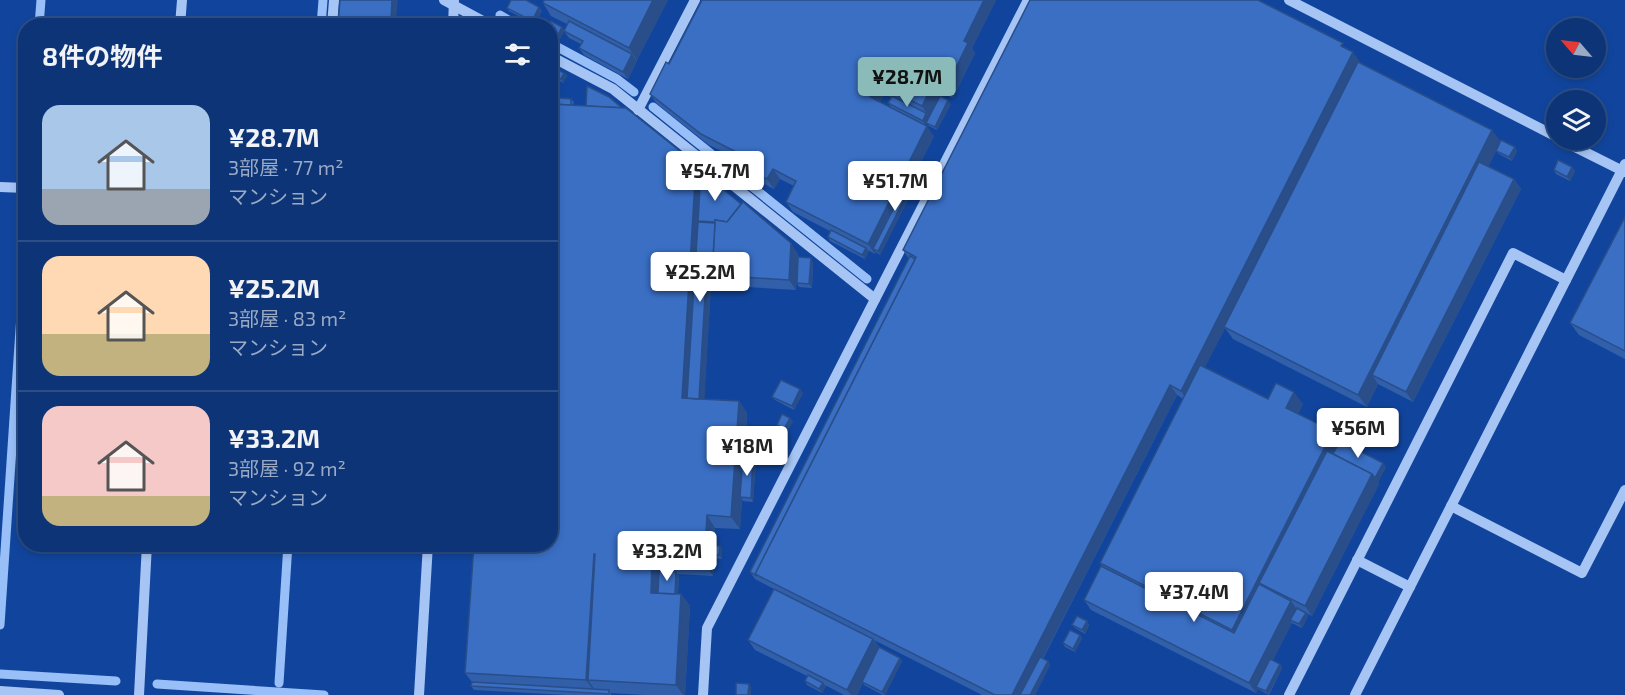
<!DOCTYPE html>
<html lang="ja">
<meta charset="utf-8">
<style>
body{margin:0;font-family:"Exo 2","Noto Sans JP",sans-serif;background:#1b3f7e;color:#f1f3f6;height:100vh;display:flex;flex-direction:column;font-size:22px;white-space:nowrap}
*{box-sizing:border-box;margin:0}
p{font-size:20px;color:#9aaac5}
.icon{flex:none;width:33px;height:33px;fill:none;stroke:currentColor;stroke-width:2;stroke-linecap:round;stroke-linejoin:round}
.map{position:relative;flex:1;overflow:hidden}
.drawer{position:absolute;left:18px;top:18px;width:540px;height:534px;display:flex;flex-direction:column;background:#0d3476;border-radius:24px;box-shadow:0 3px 9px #0003,0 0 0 2px #2d4f88}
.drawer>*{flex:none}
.needle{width:39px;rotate:298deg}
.tools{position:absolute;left:1546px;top:18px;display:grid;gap:12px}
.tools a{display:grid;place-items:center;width:60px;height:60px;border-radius:50%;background:#0d3476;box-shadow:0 3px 9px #0003,0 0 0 2px #2d4f88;font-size:30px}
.price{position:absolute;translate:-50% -51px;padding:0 14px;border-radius:6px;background:#fff;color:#222;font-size:20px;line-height:39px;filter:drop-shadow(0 2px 3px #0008)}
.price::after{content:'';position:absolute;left:50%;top:36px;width:18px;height:14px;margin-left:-9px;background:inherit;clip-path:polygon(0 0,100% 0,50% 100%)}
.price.selected{background:#8bbbb9;color:#111}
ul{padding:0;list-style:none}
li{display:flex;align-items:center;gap:18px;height:150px;padding:0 24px}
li+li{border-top:2px solid #2d4f88}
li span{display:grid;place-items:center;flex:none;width:168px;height:120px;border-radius:18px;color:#555}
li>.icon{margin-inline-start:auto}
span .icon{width:72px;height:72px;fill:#fffc;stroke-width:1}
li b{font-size:26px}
h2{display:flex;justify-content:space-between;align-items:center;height:72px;padding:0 24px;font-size:26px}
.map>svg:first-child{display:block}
</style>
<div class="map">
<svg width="1625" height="695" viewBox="0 0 1625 695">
<rect width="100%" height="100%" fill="#11459d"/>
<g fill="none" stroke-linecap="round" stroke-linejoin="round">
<!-- stream -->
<g stroke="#98bff8" stroke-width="9">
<path d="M500 15 518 26"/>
<path d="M39 26 41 0"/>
<path d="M321 26 323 0"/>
<path d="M550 43 617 79 634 92"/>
<path d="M653 107 867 279"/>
<path d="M0 625 26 241"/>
<path d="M0 674 116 681"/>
<path d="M279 683 288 544"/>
<path d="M157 684 324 695"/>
</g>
<!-- minor -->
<g stroke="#a6c5f4" stroke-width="10">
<path d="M444 0 492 26"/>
<path d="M1289 0 1557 137"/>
<path d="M180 26 182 0"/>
<path d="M332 26 334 0"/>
<path d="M453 26 454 0"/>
<path d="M550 56 613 89 875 299"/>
<path d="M638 110 695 0"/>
<path d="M1561 140 1625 172"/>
<path d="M0 187 26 188"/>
<path d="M1451 506 1582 573 1625 490"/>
<path d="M1357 560 1410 587"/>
<path d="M0 691 59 695"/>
<path d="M139 695 147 544"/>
<path d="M419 695 428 544"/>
<path d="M703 695 707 628 1028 0"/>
<path d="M1289 695 1513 253 1566 280"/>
<path d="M1355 695 1625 164"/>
</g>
</g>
<!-- wall -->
<g fill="#325fa9">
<path d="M544 0H668L637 60 636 59 637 61 628 79 584 55 579 48 581 44 569 38 564 31 560 39 550 34V26L562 27 564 30 567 24 551 16 543 3Z"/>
<path d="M702 0H996L972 48 975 53 953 98 941 92 929 117 928 116 925 125 891 107 888 103 891 97 884 94 880 102 934 136 915 174 919 178 880 255 876 252 875 254 868 250 869 251 865 259 830 241 828 237 830 231 793 212 786 202 794 186 780 179 774 189 750 177 743 167 745 163 709 145 657 104 650 94 669 64Z"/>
<path d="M539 7 542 11 534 24 509 11 507 8Z"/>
<path d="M1346 48 1360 62V63L1517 151 1512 161 1499 154 1496 151 1488 166 1514 179 1521 189 1413 402 1378 384 1367 407 1233 339 1225 328 1205 367 1268 399 1303 404 1298 414 1339 441 1386 467 1378 482 1379 484 1312 616 1306 613 1308 616 1302 628 1292 623 1273 660 1280 664 1282 668 1269 695 1258 689 1256 693 1091 610 1084 600 1102 567 1100 563 1183 399 1177 395 1043 659 1048 661 1050 665 1035 695H982L874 640 879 647 902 661 885 695H883L864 685 863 683 857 695H844L825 685 826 686 822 693 807 685 805 681 807 676 755 650 748 640 774 589 755 579 750 572 909 259 903 250Z"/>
<path d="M550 65 564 73 567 76 563 83 556 79 554 83 550 81Z"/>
<path d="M571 99 574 102 573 105 622 108 696 164 701 172 798 254 796 290 711 285 704 399 739 401 747 413 745 456H753L756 460 753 502 743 501 742 499 740 529 715 528V546H720L722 550V559L714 558 713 576 678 574 679 576 678 594H681L690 606 685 695H645L611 693V695H567L474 690 471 686 472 682 465 673Z"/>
<path d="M951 104 937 130 929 126 926 123Z"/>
<path d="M1572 167 1575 171 1570 181 1556 174 1554 170Z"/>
<path d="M1625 217V359L1579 335 1570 323Z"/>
<path d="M813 262 812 288 799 287 797 283Z"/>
<path d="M803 393 794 410 775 400 772 397Z"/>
<path d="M793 421 787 432 779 428 777 425Z"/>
<path d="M1087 621 1089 625 1085 634 1075 628 1072 625Z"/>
<path d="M1080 635 1082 638 1075 652 1065 647 1063 643Z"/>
</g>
<!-- shaded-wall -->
<g fill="#294e89">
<path d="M392 0H398L396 21 399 26H394L391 19Z"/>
<path d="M653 0H668L637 60 629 48Z"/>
<path d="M984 0H996L972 48 975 53 953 98 946 88 964 41Z"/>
<path d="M539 7 542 11 534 24 532 21Z"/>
<path d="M562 27 565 31 560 39 558 35Z"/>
<path d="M1353 52 1360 62 1225 327H1224L1225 328 1188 401 1181 391Z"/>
<path d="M632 54 637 61 628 79 623 72Z"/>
<path d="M564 73 567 76 563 83 561 79Z"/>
<path d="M553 75 556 79 554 83 551 79Z"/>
<path d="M934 82 941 92 929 117 922 106Z"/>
<path d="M877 84 884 94 878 107 870 97Z"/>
<path d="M948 100 951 104 937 130 935 127Z"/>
<path d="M926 113 929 117 925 125 923 121Z"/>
<path d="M927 126 934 136 877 250 873 249 876 252 875 254 868 244Z"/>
<path d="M1492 130 1501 142 1381 379 1372 375 1378 384 1367 407 1358 395Z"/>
<path d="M1515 147 1517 151 1512 161 1509 157Z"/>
<path d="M696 164 705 177 698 221 702 226 691 402 682 398Z"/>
<path d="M1572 167 1575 171 1570 181 1567 177Z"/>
<path d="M773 169 780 179 774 189 767 179Z"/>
<path d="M917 174 919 178 880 255 878 251Z"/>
<path d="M1514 179 1521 189 1413 402 1406 392Z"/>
<path d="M791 243 798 254 796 290 789 280Z"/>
<path d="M866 248 869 251 865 259 862 255Z"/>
<path d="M811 258 813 262 812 288 809 284Z"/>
<path d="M706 278 711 285 704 409 699 402Z"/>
<path d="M1170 385 1177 395 1024 695H1012Z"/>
<path d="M800 389 803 393 794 410 792 406Z"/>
<path d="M1294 392 1303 404 1295 421 1286 408Z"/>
<path d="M739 401 747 413 742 497H740L742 499 740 529 731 517Z"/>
<path d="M790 418 793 421 787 432 784 429Z"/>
<path d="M1333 431 1341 444 1259 583 1266 593 1241 642 1232 630Z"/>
<path d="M753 456 756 460 753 502 751 498Z"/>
<path d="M1383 463 1386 467 1378 482 1379 484 1312 616 1305 606 1372 474Z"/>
<path d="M707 515 715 528 714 555H712L714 558 713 576 704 564Z"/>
<path d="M720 546 722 550V559L719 555Z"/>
<path d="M594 554 602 566 588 680 595 690V692L586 680Z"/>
<path d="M652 561 661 574 660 601 651 593Z"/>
<path d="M676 572 679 576 677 605 674 602Z"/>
<path d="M681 594 690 606 685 695H683L676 685Z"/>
<path d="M1291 601 1298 611 1290 620 1292 623 1259 688 1256 687 1258 689 1256 693 1249 683Z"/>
<path d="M1306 613 1308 616 1302 628 1299 624Z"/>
<path d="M1087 621 1089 625 1085 634 1082 630Z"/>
<path d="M1080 635 1082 638 1075 652 1073 649Z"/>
<path d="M873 639 880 649 862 682 863 683 857 695H851L847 690Z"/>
<path d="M900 658 902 661 885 695H884L882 692Z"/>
<path d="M1048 661 1050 665 1035 695H1030Z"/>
<path d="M1280 664 1282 668 1268 695 1266 691Z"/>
<path d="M823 683 826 686 822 693 819 689Z"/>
<path d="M749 684 751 687V695H748Z"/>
</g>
<!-- building -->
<g fill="#3a6fc4" stroke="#294e89" stroke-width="1.5">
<path d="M340 0H392L391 19H395L394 26H338Z"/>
<path d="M511 0H526L539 7 532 21 507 8Z"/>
<path d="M544 0H653L629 48 543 3Z"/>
<path d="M702 0H984L964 41 968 43 946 88 934 82 922 106 877 84 870 97 927 126 868 244 786 202 796 181 773 169 767 179 743 167 748 158 701 134 650 94 666 62 669 64Z"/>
<path d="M1030 0H1258L1343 43 1341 46 1353 52 1181 391 1170 385 1012 695H995L755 574 916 257 903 250Z"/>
<path d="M551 21 562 27 558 35 550 31V26H549Z"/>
<path d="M569 21 632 54 623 72 579 48 583 41 564 31Z"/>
<path d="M1358 62 1492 130 1358 395 1224 327Z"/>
<path d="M550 65 564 73 561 79 553 75 550 79Z"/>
<path d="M587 86 609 97 622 108 586 106Z"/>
<path d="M892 96 926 113 923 121 888 103Z"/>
<path d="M940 96 948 100 935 127 926 123Z"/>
<path d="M550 97 571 99V105L550 104Z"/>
<path d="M550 104 626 108 696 164 682 398 739 401 731 517 707 515 704 564 652 561 651 593 681 594 676 685 588 680 595 554H594L586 680 465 673 474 544H550Z"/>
<path d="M1501 140 1515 147 1509 157 1496 151Z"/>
<path d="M1558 160 1572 167 1567 177 1554 170Z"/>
<path d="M1479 162 1514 179 1406 392 1372 375Z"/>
<path d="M701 171 741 204 727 222 715 220V222L698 221Z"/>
<path d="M912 172 917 174 878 251 873 249Z"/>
<path d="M743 202 791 243 789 280 712 275 715 220 727 222Z"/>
<path d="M1625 217V351L1570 323Z"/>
<path d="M698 222 715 223 712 275 714 279 706 278 699 399 687 398Z"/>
<path d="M831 230 866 248 862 255 828 237Z"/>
<path d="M910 256 915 259 755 574 757 576 750 572Z"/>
<path d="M798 257 811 258 809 284 797 283Z"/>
<path d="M1200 365 1268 399 1276 383 1294 392 1286 408 1333 431 1232 630 1100 563Z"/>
<path d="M781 380 800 389 792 406 772 397Z"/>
<path d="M782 414 790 418 784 429 777 425Z"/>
<path d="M1340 441 1383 463 1375 478 1372 474 1333 454Z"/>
<path d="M1327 451 1372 474 1305 606 1259 583Z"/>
<path d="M743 456H753L751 498 740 497Z"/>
<path d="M712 546H720L719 555H712Z"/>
<path d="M1101 566 1234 633 1259 584 1291 601 1249 683 1084 600Z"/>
<path d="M659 571 676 572 675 594 658 593Z"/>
<path d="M774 589 873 639 847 690 748 640Z"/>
<path d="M1297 608 1306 613 1299 624 1290 620Z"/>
<path d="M1077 616 1087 621 1082 630 1072 625Z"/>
<path d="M1070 630 1080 635 1073 649 1063 643Z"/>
<path d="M879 647 900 658 882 692 862 682Z"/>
<path d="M1040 657 1048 661 1030 695H1020Z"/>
<path d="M1270 659 1280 664 1266 691 1256 687Z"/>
<path d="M808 675 823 683 819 689 805 681Z"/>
<path d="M472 682 609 690V694L471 686Z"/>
<path d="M736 683 749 684 748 695H736Z"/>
</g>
</svg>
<div class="tools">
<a><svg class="needle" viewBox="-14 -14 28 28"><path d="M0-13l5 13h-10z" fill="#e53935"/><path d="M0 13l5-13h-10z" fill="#9aaac5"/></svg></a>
<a><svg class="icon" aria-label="layers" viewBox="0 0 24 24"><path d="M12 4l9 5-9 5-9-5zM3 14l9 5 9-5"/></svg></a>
</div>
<b class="price selected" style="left:907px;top:108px">¥28.7M</b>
<b class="price" style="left:715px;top:202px">¥54.7M</b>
<b class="price" style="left:895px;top:212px">¥51.7M</b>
<b class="price" style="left:700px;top:303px">¥25.2M</b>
<b class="price" style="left:1358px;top:459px">¥56M</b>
<b class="price" style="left:747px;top:477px">¥18M</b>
<b class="price" style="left:667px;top:582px">¥33.2M</b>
<b class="price" style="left:1194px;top:623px">¥37.4M</b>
<section class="drawer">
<h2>8件の物件<svg class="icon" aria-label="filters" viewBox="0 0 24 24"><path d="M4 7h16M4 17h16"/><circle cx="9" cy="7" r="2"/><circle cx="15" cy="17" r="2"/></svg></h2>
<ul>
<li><span style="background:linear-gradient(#a9c7e8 70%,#9aa5b1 0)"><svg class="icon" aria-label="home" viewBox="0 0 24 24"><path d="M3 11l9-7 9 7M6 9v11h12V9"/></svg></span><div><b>¥28.7M</b><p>3部屋 · 77 m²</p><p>マンション</p></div></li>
<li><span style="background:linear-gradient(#ffd9b3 65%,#c2b280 0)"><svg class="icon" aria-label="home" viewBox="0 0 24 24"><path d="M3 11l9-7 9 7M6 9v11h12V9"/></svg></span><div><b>¥25.2M</b><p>3部屋 · 83 m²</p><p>マンション</p></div></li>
<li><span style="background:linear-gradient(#f6c9c9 75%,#c2b280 0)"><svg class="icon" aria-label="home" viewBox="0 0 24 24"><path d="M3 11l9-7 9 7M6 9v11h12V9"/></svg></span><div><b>¥33.2M</b><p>3部屋 · 92 m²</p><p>マンション</p></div></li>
</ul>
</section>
</div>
